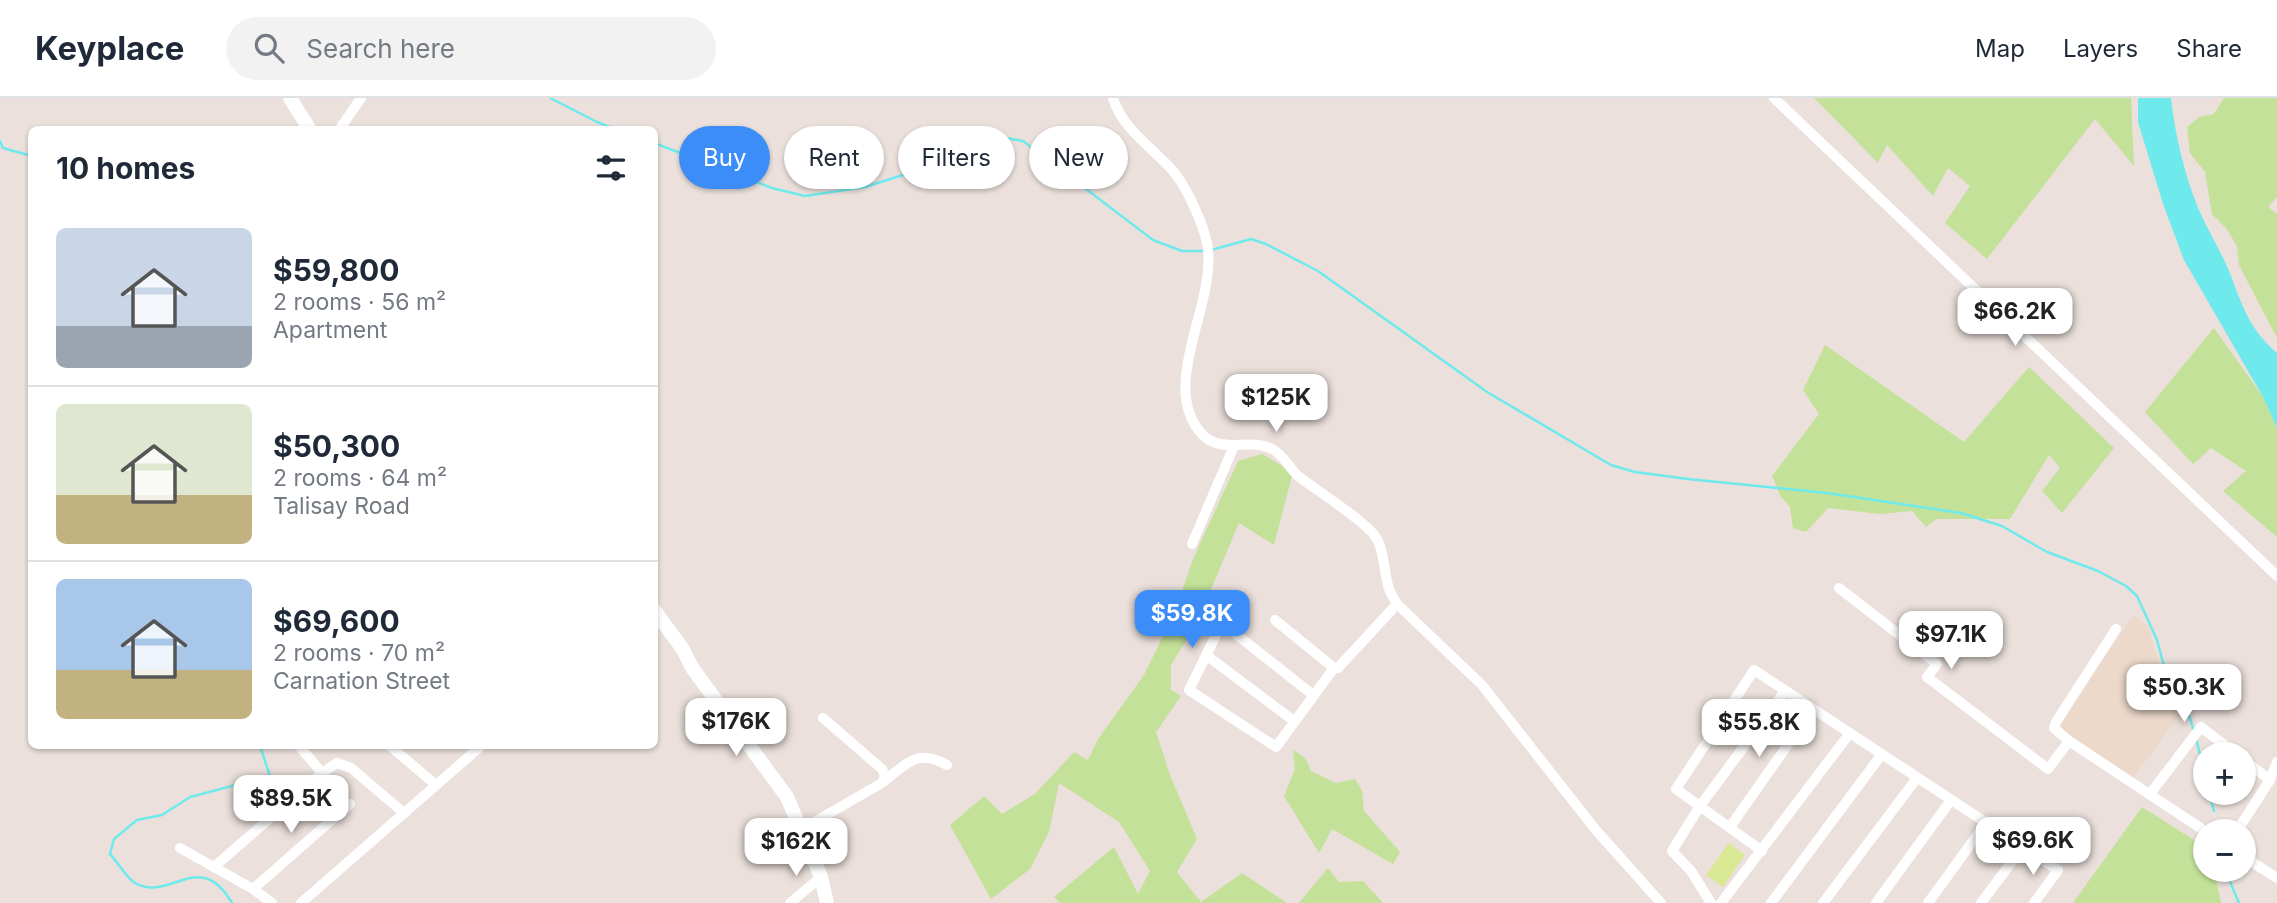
<!DOCTYPE html>
<meta charset="utf-8">
<style>
body{margin:0;font-family:Inter,sans-serif;background:#f2f2f3;color:#1f2937;height:100vh;display:flex;flex-direction:column;font-size:26px;white-space:nowrap}
*{box-sizing:border-box;margin:0}
p{font-size:23px;color:#747a83}
.icon{flex:none;width:38px;height:38px;fill:none;stroke:currentColor;stroke-width:2;stroke-linecap:round;stroke-linejoin:round}
.map{position:relative;flex:1;overflow:hidden}
.drawer{position:absolute;left:28px;top:28px;width:630px;height:623px;display:flex;flex-direction:column;background:#fff;border-radius:10px;box-shadow:0 2px 5px #0004}
.drawer>*{flex:none}
.guide{position:absolute;left:679px;top:28px;width:665px;height:63px;display:flex;gap:14px}
.controls{position:absolute;left:2193px;top:644px;display:grid;gap:14px}
.controls a{display:grid;place-items:center;width:63px;height:63px;border-radius:50%;background:#fff;box-shadow:0 2px 5px #0004;font-size:35px}
.price{position:absolute;translate:-50% -60px;padding:0 16px;border-radius:14px;background:#fff;color:#222;font-size:23px;line-height:46px;filter:drop-shadow(0 2px 4px #0008)}
.price::after{content:'';position:absolute;left:50%;top:42px;width:21px;height:16px;margin-left:-10px;background:inherit;clip-path:polygon(0 0,100% 0,50% 100%)}
.price.active{background:#3c8df7;color:#fff}
ul{padding:0;list-style:none}
li{display:flex;align-items:center;gap:21px;height:175px;padding:0 28px}
li+li{border-top:2px solid #e0e1e3}
li span{display:grid;place-items:center;flex:none;width:196px;height:140px;border-radius:10px;color:#555}
li>.icon{margin-inline-start:auto}
span .icon{width:84px;height:84px;fill:#fffc;stroke-width:1}
li b{font-size:30px}
h2{display:flex;justify-content:space-between;align-items:center;height:84px;padding:0 28px;font-size:30px}
.tag{padding:0 24px;border-radius:32px;background:#fff;box-shadow:0 2px 5px #0004;font-size:24px;line-height:63px}
.tag.active{background:#3c8df7;color:#fff}
header{display:flex;align-items:center;gap:42px;box-sizing:border-box;height:98px;padding:0 35px;background:#fff;border-bottom:2px solid #e0e1e3}
header strong{font-size:33px}
nav{display:flex;gap:38px;margin-inline-start:auto;font-size:24px}
.search{width:490px;height:63px;background:#f2f2f3;display:flex;align-items:center;gap:18px;box-sizing:border-box;padding:0 24px;border-radius:38px;color:#747a83;font-size:26px}
.map>svg:first-child{display:block}
</style>
<header>
<strong>Keyplace</strong>
<div class="search"><svg class="icon" aria-label="search" viewBox="0 0 24 24"><circle cx="10" cy="10" r="6"/><path d="M15 15l6 6"/></svg>Search here</div>
<nav><a>Map</a><a>Layers</a><a>Share</a></nav>
</header>
<div class="map">
<svg width="2277" height="805" viewBox="0 0 2277 805">
<rect width="100%" height="100%" fill="#ebe0db"/>
<!-- education -->
<path fill="#edd9ca" d="M2134 517 2149 530 2162 574 2184 611 2133 680 2059 630 2058 627Z"/>
<!-- green -->
<g fill="#c3e198">
<path d="M1814 0H2131L2134 68 2095 21 1987 161 1945 125 1970 88 1948 70 1933 98 1887 47 1878 65Z"/>
<path d="M2224 0H2277V99L2268 109 2277 116V240L2239 167 2237 148 2226 130 2212 116 2205 74 2190 55 2187 29 2199 19 2214 16Z"/>
<path d="M2214 230 2263 299 2277 331V439L2223 393 2246 373 2211 350 2193 366 2145 314Z"/>
<path d="M1825 247 1964 344 2029 269 2114 350 2062 415 2042 393 2060 370 2049 357 2010 421H1936L1926 429 1912 413 1880 416 1828 410 1806 434 1793 430 1790 409 1781 399 1772 378 1819 316 1803 292Z"/>
<path d="M1262 356 1293 374 1274 447 1239 425 1196 527 1171 567V592L1181 598 1156 634 1170 677 1197 741 1177 774 1201 804 1242 775 1287 805H1060L1054 799 1114 749 1138 796 1150 773 1119 724 1059 685 1049 734 1030 771 991 801 950 727 984 698 1002 716 1035 696 1074 654 1088 662 1098 641 1144 577 1174 516 1193 461 1238 363Z"/>
<path d="M1293 652 1305 660 1311 673 1336 685 1355 681 1362 693 1364 713 1400 754 1393 766 1332 731 1319 755 1284 698 1295 671Z"/>
<path d="M2142 709 2205 749V772H2214L2221 805H2073Z"/>
<path d="M1328 770 1339 784 1363 783 1383 805H1299Z"/>
</g>
<!-- pitch -->
<path fill="#d9e993" d="M1729 745 1745 757 1723 789 1706 777Z"/>
<!-- water -->
<path fill="#6feaec" d="M2138 0H2171C2175 37 2184 75 2198 110 2207 131 2220 151 2229 173 2242 206 2248 230 2277 255V330L2263 299 2184 162 2163 106 2138 24Z"/>
<g fill="none" stroke-linecap="round" stroke-linejoin="round">
<!-- stream -->
<g stroke="#6feaec" stroke-width="2.5">
<path d="M550 0 597 24 617 32"/>
<path d="M0 43 3 50 32 58"/>
<path d="M654 45 772 90 805 98 865 89 922 71 963 47 1000 39 1023 43 1153 142 1182 153H1204"/>
<path d="M1211 152 1251 141 1266 146 1318 173 1487 294 1611 367 1635 374 1688 381 1827 395 1961 415 2002 428 2047 454 2098 473 2126 488 2137 498 2157 542 2167 579 2190 620 2194 634"/>
<path d="M2196 640 2205 678"/>
<path d="M2209 695 2214 713"/>
<path d="M2225 772 2239 805"/>
<path d="M232 805C199 749 170 805 135 785 127 781 117 763 110 756L114 741 137 722 162 717 190 699 270 678 260 648"/>
</g>
<!-- minor -->
<g stroke="#fff" stroke-width="10">
<path d="M1113 0C1122 31 1153 50 1173 73 1186 88 1203 125 1207 145 1219 203 1157 288 1202 336 1221 357 1250 339 1272 351 1283 356 1289 370 1298 378 1316 392 1367 424 1377 441 1384 453 1384 473 1388 487 1389 494 1394 500 1397 506L1482 587 1595 731 1661 805"/>
<path d="M1774 0 2277 478"/>
<path d="M339 32 361 0"/>
<path d="M1192 446 1234 348"/>
<path d="M1839 490 1937 566 1927 579 2048 671 2069 643"/>
<path d="M1275 522 1334 570H1338L1397 506"/>
<path d="M2116 531 2056 624 2054 630 2069 643 2205 733"/>
<path d="M1206 557 1294 623"/>
<path d="M1313 597 1222 525 1189 592 1276 649 1334 570"/>
<path d="M299 648 322 675"/>
<path d="M390 648 436 687"/>
<path d="M2244 662 2270 682"/>
<path d="M883 684C907 666 916 650 947 667"/>
<path d="M2150 696 2201 629 2236 656"/>
<path d="M1730 729 1813 611"/>
<path d="M802 731 882 685 885 678 882 671 823 620"/>
<path d="M2237 733 2270 682 2277 664"/>
<path d="M180 750 253 791 272 805"/>
<path d="M1762 753 1676 691 1754 572 2058 772 2034 805"/>
<path d="M2244 759 2277 780"/>
<path d="M214 769 322 675 337 665 351 670 404 715"/>
<path d="M253 791 350 706"/>
<path d="M301 805 481 648"/>
<path d="M790 805 821 779"/>
<path d="M1711 805 1691 773 1672 753 1700 708 1785 593"/>
<path d="M1721 805 1850 635"/>
<path d="M1771 805 1882 656"/>
<path d="M1823 805 1917 680"/>
<path d="M1876 805 1951 702"/>
<path d="M1928 805 1986 725"/>
<path d="M1981 805 2023 749"/>
</g>
<!-- secondary -->
<g stroke="#fff" stroke-width="14">
<path d="M290 0 310 32"/>
<path d="M654 512 682 550 693 571 787 699 821 779 827 805"/>
</g>
</g>
</svg>
<div class="controls">
<a>+</a>
<a>−</a>
</div>
<b class="price" style="left:2015px;top:250px">$66.2K</b>
<b class="price" style="left:1276px;top:336px">$125K</b>
<b class="price active" style="left:1192px;top:552px">$59.8K</b>
<b class="price" style="left:1951px;top:573px">$97.1K</b>
<b class="price" style="left:2184px;top:626px">$50.3K</b>
<b class="price" style="left:736px;top:660px">$176K</b>
<b class="price" style="left:1759px;top:661px">$55.8K</b>
<b class="price" style="left:291px;top:737px">$89.5K</b>
<b class="price" style="left:2033px;top:779px">$69.6K</b>
<b class="price" style="left:796px;top:780px">$162K</b>
<div class="guide">
<a class="tag active">Buy</a>
<a class="tag">Rent</a>
<a class="tag">Filters</a>
<a class="tag">New</a>
</div>
<section class="drawer">
<h2>10 homes<svg class="icon" aria-label="filters" viewBox="0 0 24 24"><path d="M4 7h16M4 17h16"/><circle cx="9" cy="7" r="2"/><circle cx="15" cy="17" r="2"/></svg></h2>
<ul>
<li><span style="background:linear-gradient(#c9d6e8 70%,#9aa5b1 0)"><svg class="icon" aria-label="home" viewBox="0 0 24 24"><path d="M3 11l9-7 9 7M6 9v11h12V9"/></svg></span><div><b>$59,800</b><p>2 rooms · 56 m²</p><p>Apartment</p></div></li>
<li><span style="background:linear-gradient(#dfe7d0 65%,#c2b280 0)"><svg class="icon" aria-label="home" viewBox="0 0 24 24"><path d="M3 11l9-7 9 7M6 9v11h12V9"/></svg></span><div><b>$50,300</b><p>2 rooms · 64 m²</p><p>Talisay Road</p></div></li>
<li><span style="background:linear-gradient(#a9c7e8 65%,#c2b280 0)"><svg class="icon" aria-label="home" viewBox="0 0 24 24"><path d="M3 11l9-7 9 7M6 9v11h12V9"/></svg></span><div><b>$69,600</b><p>2 rooms · 70 m²</p><p>Carnation Street</p></div></li>
</ul>
</section>
</div>
